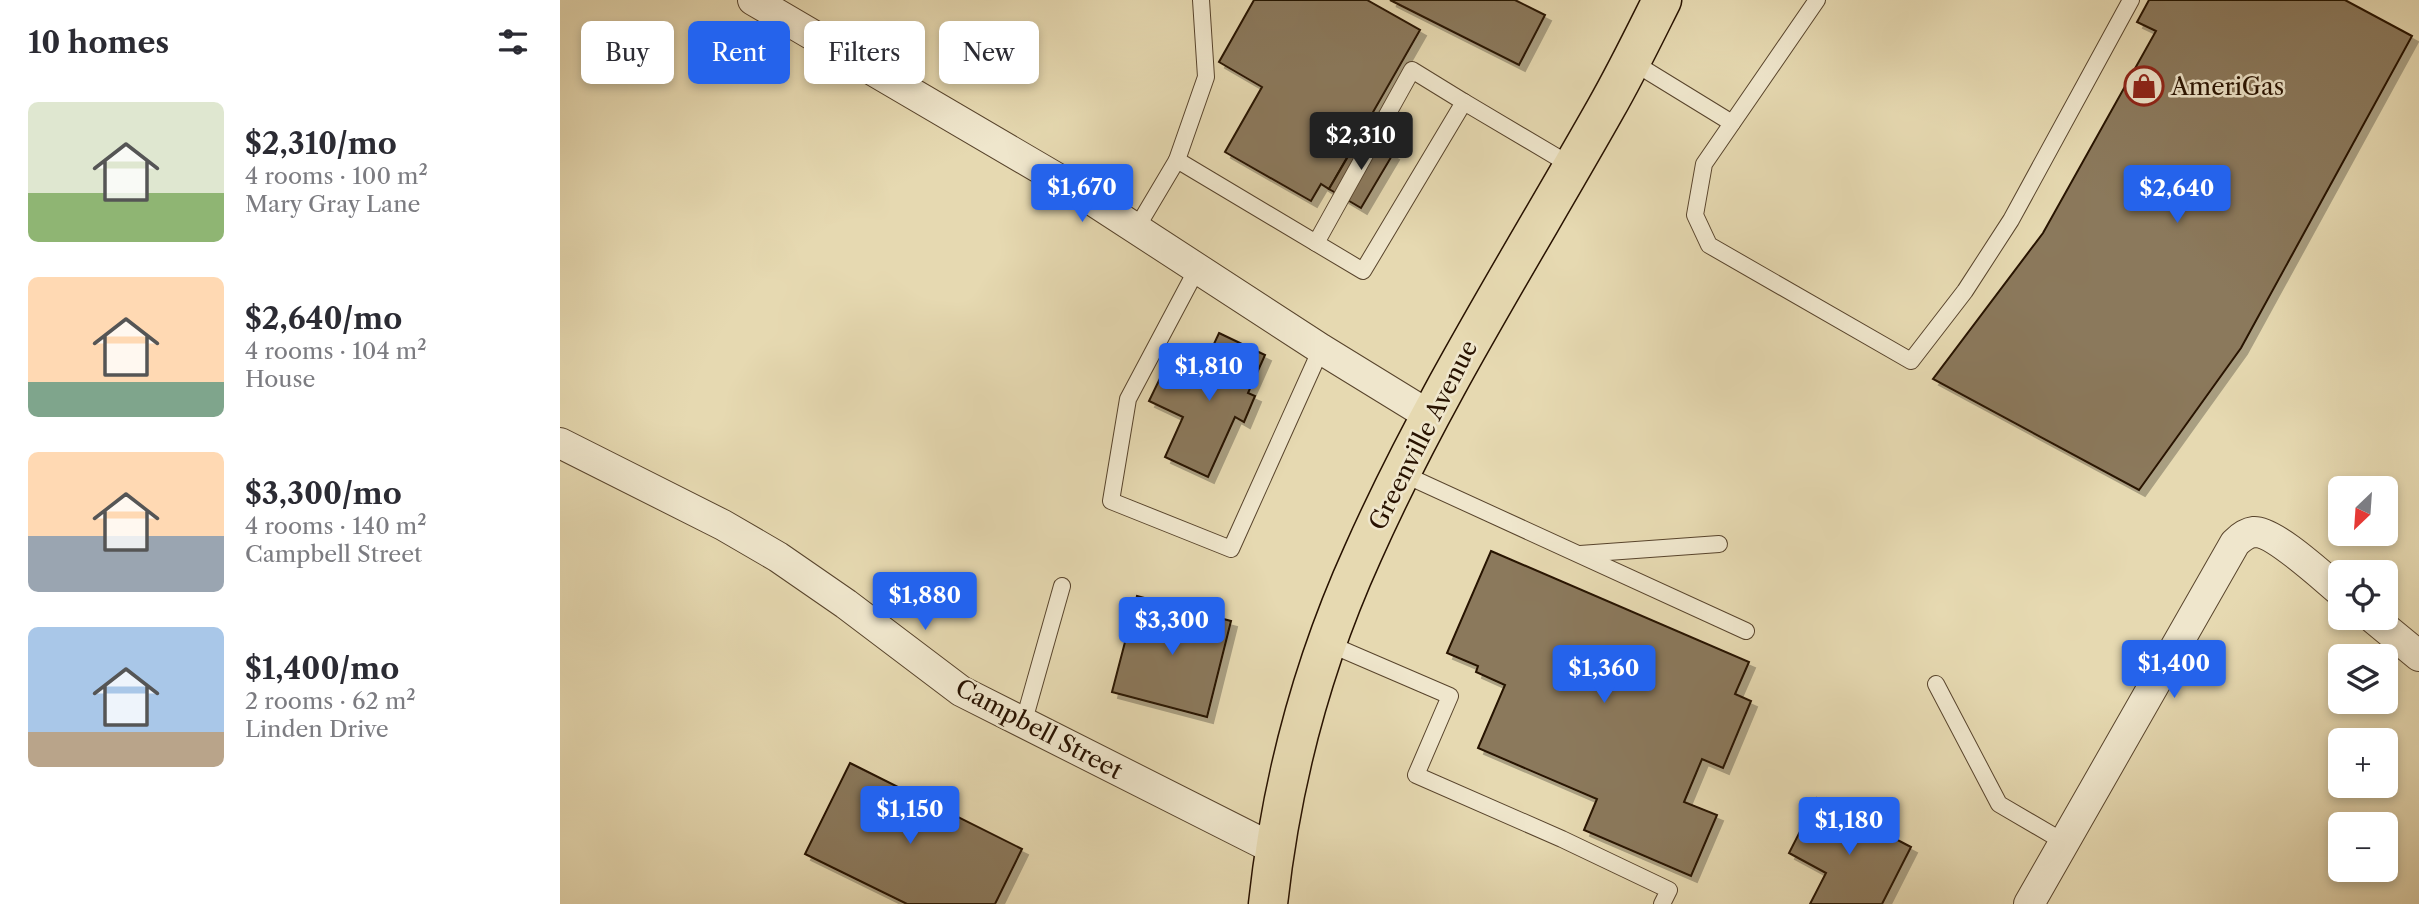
<!DOCTYPE html>
<meta charset="utf-8">
<style>
body{margin:0;font-family:"Libre Caslon Text",serif;background:#f7f7f7;color:#2b2b33;height:100vh;display:flex;flex-direction:column;font-size:26px;white-space:nowrap}
*{box-sizing:border-box;margin:0}
p{font-size:23px;color:#7c7c81}
.icon{flex:none;width:38px;height:38px;fill:none;stroke:currentColor;stroke-width:2;stroke-linecap:round;stroke-linejoin:round}
.map{position:relative;flex:1;overflow:hidden}
.sheet{display:flex;flex-direction:column;background:#fff;width:560px}
.sheet>*{flex:none}
.guide{position:absolute;left:21px;top:21px;width:665px;height:63px;display:flex;gap:14px}
.needle{width:46px;rotate:205deg}
.controls{position:absolute;left:1768px;top:476px;display:grid;gap:14px}
.controls a{display:grid;place-items:center;width:70px;height:70px;border-radius:10px;background:#fff;box-shadow:0 4px 10px #0003;font-size:35px}
.price{position:absolute;translate:-50% -60px;padding:0 16px;border-radius:7px;background:#2563eb;color:#fff;font-size:23px;line-height:46px;filter:drop-shadow(0 2px 4px #0008)}
.price::after{content:'';position:absolute;left:50%;top:42px;width:21px;height:16px;margin-left:-10px;background:inherit;clip-path:polygon(0 0,100% 0,50% 100%)}
.price.current{background:#222;color:#fff}
ul{padding:0;list-style:none}
li{display:flex;align-items:center;gap:21px;height:175px;padding:0 28px}
li span{display:grid;place-items:center;flex:none;width:196px;height:140px;border-radius:10px;color:#555}
li>.icon{margin-inline-start:auto}
span .icon{width:84px;height:84px;fill:#fffc;stroke-width:1}
li b{font-size:30px}
h2{display:flex;justify-content:space-between;align-items:center;height:84px;padding:0 28px;font-size:30px}
.chip{padding:0 24px;border-radius:10px;background:#fff;box-shadow:0 4px 10px #0003;font-size:24px;line-height:63px}
.chip.current{background:#2563eb;color:#fff}
main{display:flex;flex:1;min-height:0}
.map>svg:first-child{display:block}
</style>
<main>
<section class="sheet">
<h2>10 homes<svg class="icon" aria-label="filters" viewBox="0 0 24 24"><path d="M4 7h16M4 17h16"/><circle cx="9" cy="7" r="2"/><circle cx="15" cy="17" r="2"/></svg></h2>
<ul>
<li><span style="background:linear-gradient(#dfe7d0 65%,#8fb573 0)"><svg class="icon" aria-label="home" viewBox="0 0 24 24"><path d="M3 11l9-7 9 7M6 9v11h12V9"/></svg></span><div><b>$2,310/mo</b><p>4 rooms · 100 m²</p><p>Mary Gray Lane</p></div></li>
<li><span style="background:linear-gradient(#ffd9b3 75%,#7fa58c 0)"><svg class="icon" aria-label="home" viewBox="0 0 24 24"><path d="M3 11l9-7 9 7M6 9v11h12V9"/></svg></span><div><b>$2,640/mo</b><p>4 rooms · 104 m²</p><p>House</p></div></li>
<li><span style="background:linear-gradient(#ffd9b3 60%,#9aa5b1 0)"><svg class="icon" aria-label="home" viewBox="0 0 24 24"><path d="M3 11l9-7 9 7M6 9v11h12V9"/></svg></span><div><b>$3,300/mo</b><p>4 rooms · 140 m²</p><p>Campbell Street</p></div></li>
<li><span style="background:linear-gradient(#a9c7e8 75%,#b9a48a 0)"><svg class="icon" aria-label="home" viewBox="0 0 24 24"><path d="M3 11l9-7 9 7M6 9v11h12V9"/></svg></span><div><b>$1,400/mo</b><p>2 rooms · 62 m²</p><p>Linden Drive</p></div></li>
</ul>
</section>
<div class="map">
<svg width="1859" height="904" viewBox="0 0 1859 904">
<defs>
<filter id="shadow"><feDropShadow dx="6" dy="6" stdDeviation="0" flood-color="#0004"/></filter>
</defs>
<rect width="100%" height="100%" fill="#e6d9b1"/>
<filter id="stains"><feTurbulence type="fractalNoise" baseFrequency=".00286" numOctaves="4"/><feColorMatrix values="0 0 0 0 .2 0 0 0 0 .09 0 0 0 0 .02 0 0 0 .5 -.17"/></filter>
<radialGradient id="worn" r=".72"><stop offset=".6" stop-color="#630" stop-opacity="0"/><stop offset="1" stop-color="#630" stop-opacity=".3"/></radialGradient>
<!-- building -->
<g fill="#8b795c" stroke="#281200" stroke-width="2" filter="url(#shadow)">
<path d="M694 0H807L860 30 769 189 761 184 751 201 665 152 702 87 659 62Z"/>
<path d="M830 0H955L985 15 959 65Z"/>
<path d="M1589 0H1785L1852 36 1681 348 1579 490 1373 379 1483 233 1596 31 1577 22Z"/>
<path d="M800 136 833 154 801 208 769 189Z"/>
<path d="M659 333 705 355 688 393 695 396 684 422 675 417 648 477 605 457 623 417 589 401 604 370 635 385Z"/>
<path d="M931 551 1189 662 1175 694 1191 701 1163 768 1142 759 1124 802 1157 815 1131 876 1024 830 1037 799 918 748 945 685 916 672 918 666 887 653Z"/>
<path d="M577 596 671 621 647 717 552 692Z"/>
<path d="M290 763 462 849 435 904H347L245 854Z"/>
<path d="M1257 798 1351 847 1322 904H1250L1266 873 1229 853Z"/>
</g>
<g fill="none" stroke-linecap="round" stroke-linejoin="round">
<!-- service casing -->
<g stroke="#58442c" stroke-width="18">
<g id="service">
<path d="M1257 0 1144 164 1135 215 1149 245 1351 361 1405 291 1451 220 1571 0"/>
<path d="M1071 61 1172 123"/>
<path d="M617 160 646 77 641 0"/>
<path d="M576 229 617 160 803 271 904 102 1012 166"/>
<path d="M756 243 852 70 904 102"/>
<path d="M637 269 568 399 551 501 671 549 761 349"/>
<path d="M841 473 1186 631"/>
<path d="M1020 554 1159 544"/>
<path d="M767 643 890 696 856 775 1002 839 1109 890 1102 904"/>
<path d="M1376 684 1439 804 1504 842"/>
<path d="M463 724 502 586"/>
</g>
</g>
<!-- minor casing -->
<g stroke="#58442c" stroke-width="32">
<g id="minor">
<path d="M193 0 512 187 761 349 870 416"/>
<path d="M0 443 163 525 218 557 286 604 401 691 716 850"/>
<path d="M1813 618 1859 656"/>
<path d="M1469 904 1675 543C1680 538 1686 533 1694 532 1714 531 1763 577 1780 591"/>
</g>
</g>
<!-- primary casing -->
<g stroke="#281200" stroke-width="41">
<path id="primary" d="M708 904C721 784 753 663 803 553 872 398 963 255 1046 108 1066 73 1084 36 1102 0"/>
</g>
<!-- service -->
<use href="#service" stroke="#efe6cc" stroke-width="16"/>
<!-- minor -->
<use href="#minor" stroke="#efe6cc" stroke-width="30"/>
<!-- primary -->
<use href="#primary" stroke="#e6d9b1" stroke-width="38"/>
</g>
<!-- icons -->
<defs>
<g id="shop-ring" transform="scale(2.0125)"><circle r="9.5" fill="#efe6cc" stroke="#8f2418" stroke-width="1.5"/><path d="M-5-2.5h2.3a2.7 3.5 0 0 1 5.4 0H5L5.5 6h-11ZM-1.5-2.5h3a1.5 2.3 0 0 0-3 0Z" fill="#8f2418"/></g>
</defs>
<g fill-rule="evenodd">
<use href="#shop-ring" x="1584" y="86"/>
</g>
<g text-anchor="middle" dominant-baseline="central" stroke-width="5" stroke-linejoin="round" paint-order="stroke">
<!-- poi labels -->
<g font-size="24" fill="#281200" stroke="#efe6cc" text-anchor="start">
<text x="1611" y="86">AmeriGas</text>
</g>
<!-- street labels -->
<g font-size="24" fill="#281200" stroke="#efe6cc">
<text transform="translate(863 435) rotate(-63)">Greenville Avenue</text>
<text transform="translate(479 729) rotate(28)">Campbell Street</text>
</g>
</g>
<rect width="100%" height="100%" filter="url(#stains)"/>
<rect width="100%" height="100%" fill="url(#worn)"/>
</svg>
<div class="controls">
<a><svg class="needle" viewBox="-14 -14 28 28"><path d="M0-13l5 13h-10z" fill="#e53935"/><path d="M0 13l5-13h-10z" fill="#7c7c81"/></svg></a>
<a><svg class="icon" aria-label="locate" viewBox="0 0 24 24"><circle cx="12" cy="12" r="6"/><path d="M12 2v4M12 18v4M2 12h4M18 12h4"/></svg></a>
<a><svg class="icon" aria-label="layers" viewBox="0 0 24 24"><path d="M12 4l9 5-9 5-9-5zM3 14l9 5 9-5"/></svg></a>
<a>+</a>
<a>−</a>
</div>
<b class="price current" style="left:801px;top:172px">$2,310</b>
<b class="price" style="left:522px;top:224px">$1,670</b>
<b class="price" style="left:1617px;top:225px">$2,640</b>
<b class="price" style="left:649px;top:403px">$1,810</b>
<b class="price" style="left:365px;top:632px">$1,880</b>
<b class="price" style="left:612px;top:657px">$3,300</b>
<b class="price" style="left:1614px;top:700px">$1,400</b>
<b class="price" style="left:1044px;top:705px">$1,360</b>
<b class="price" style="left:350px;top:846px">$1,150</b>
<b class="price" style="left:1289px;top:857px">$1,180</b>
<div class="guide">
<a class="chip">Buy</a>
<a class="chip current">Rent</a>
<a class="chip">Filters</a>
<a class="chip">New</a>
</div>
</div>
</main>
